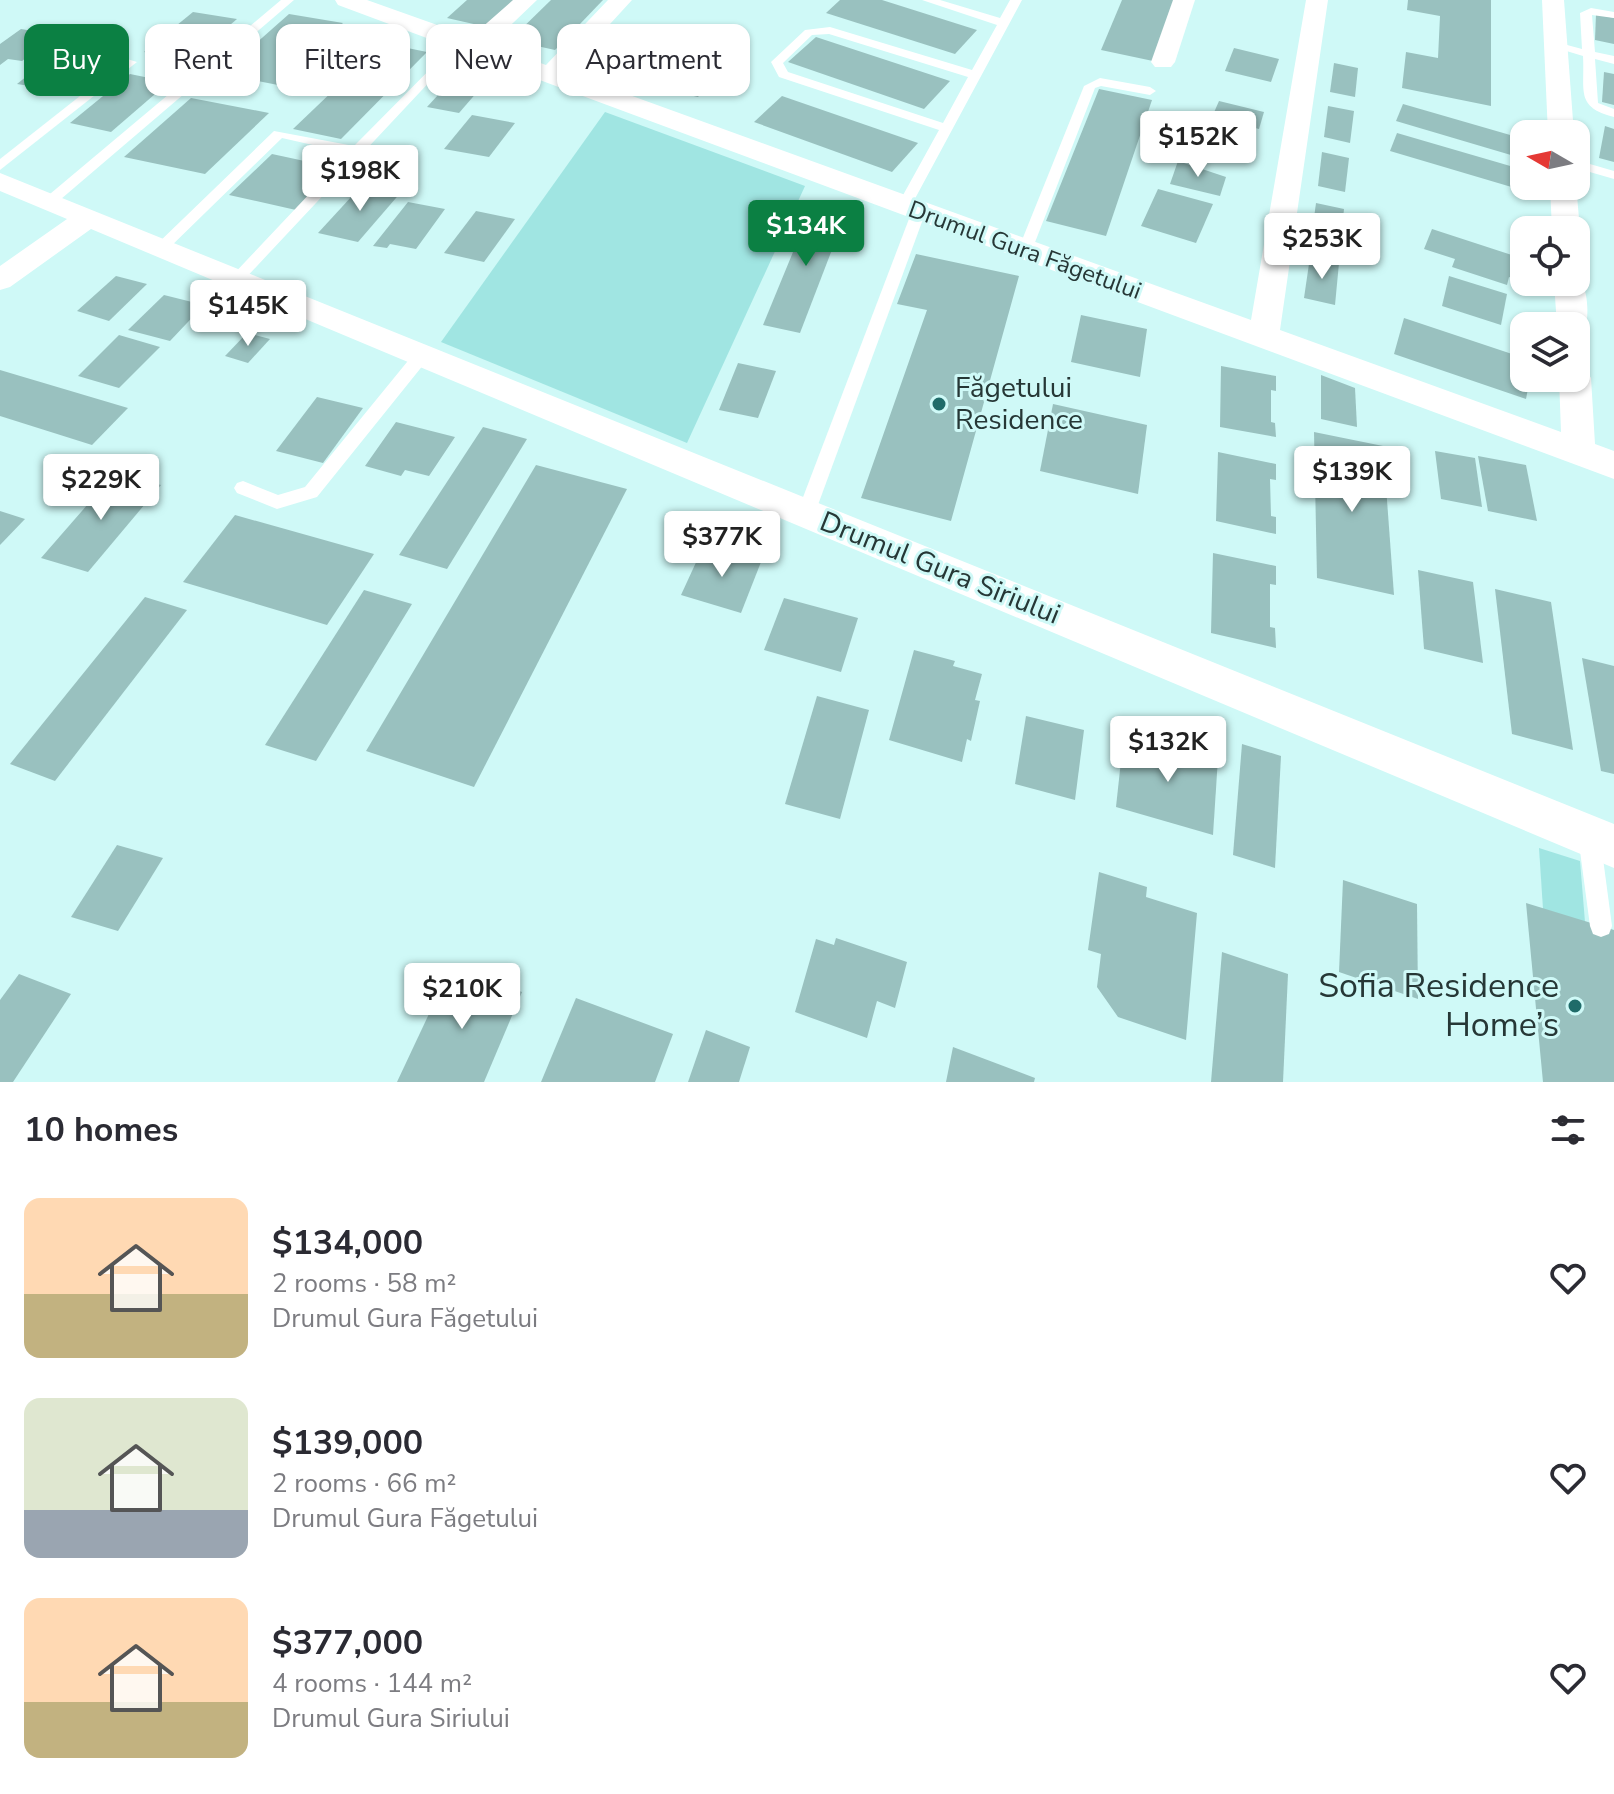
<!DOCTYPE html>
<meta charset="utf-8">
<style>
body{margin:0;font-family:"Nunito Sans",sans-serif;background:#f2f2f3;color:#2b2b33;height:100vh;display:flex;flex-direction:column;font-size:30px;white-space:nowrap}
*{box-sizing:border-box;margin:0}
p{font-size:26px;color:#7c7c81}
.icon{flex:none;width:44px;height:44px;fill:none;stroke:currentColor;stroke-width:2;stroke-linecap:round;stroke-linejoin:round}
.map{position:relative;height:1082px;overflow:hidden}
.details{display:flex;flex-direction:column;background:#fff;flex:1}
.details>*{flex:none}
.guide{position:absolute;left:24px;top:24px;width:800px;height:72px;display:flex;gap:16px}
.needle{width:52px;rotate:279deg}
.fabs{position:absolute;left:1510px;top:120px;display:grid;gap:16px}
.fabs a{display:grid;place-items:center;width:80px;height:80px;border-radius:16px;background:#fff;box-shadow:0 2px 6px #0004;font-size:40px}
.price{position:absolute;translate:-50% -68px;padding:0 18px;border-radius:8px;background:#fff;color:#222;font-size:26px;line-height:52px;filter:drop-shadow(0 2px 4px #0008)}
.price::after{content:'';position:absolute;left:50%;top:48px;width:24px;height:18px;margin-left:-12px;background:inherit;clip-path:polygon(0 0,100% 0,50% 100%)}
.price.selected{background:#0b8043;color:#fff}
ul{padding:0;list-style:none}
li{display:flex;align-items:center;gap:24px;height:200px;padding:0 24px}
li span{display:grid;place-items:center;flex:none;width:224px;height:160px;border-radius:16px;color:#555}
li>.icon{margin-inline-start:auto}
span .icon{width:96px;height:96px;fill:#fffc;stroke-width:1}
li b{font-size:34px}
h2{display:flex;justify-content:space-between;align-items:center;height:96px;padding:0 24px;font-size:34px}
.pill{padding:0 28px;border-radius:16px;background:#fff;box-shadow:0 2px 6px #0004;font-size:28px;line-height:72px}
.pill.selected{background:#0b8043;color:#fff}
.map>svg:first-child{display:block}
</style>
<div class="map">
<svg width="1614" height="1082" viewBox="0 0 1614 1082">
<rect width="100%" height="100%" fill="#cff9f7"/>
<!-- green -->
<g fill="#a0e5e2">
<path d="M605 112 805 186 687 443 441 342Z"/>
<path d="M1539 848 1580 861 1585 922 1543 909Z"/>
</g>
<!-- building -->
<g fill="#99c1bf">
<path d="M467 0H516L487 27 447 18Z"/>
<path d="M551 0H603L555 50 510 40Z"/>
<path d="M840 0H882L977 30 955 54 826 13Z"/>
<path d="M1122 0H1175L1153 61 1101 50Z"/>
<path d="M1408 0H1491V106L1402 88 1406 52 1438 58 1440 16 1407 10Z"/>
<path d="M193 12 237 19 189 60 144 52Z"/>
<path d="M289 14 343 23 278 85 221 74Z"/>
<path d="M1596 14 1614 18V44L1595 40Z"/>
<path d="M21 29 56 35 22 61 8 59 0 65V44Z"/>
<path d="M620 29 660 35 657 39 682 44 680 47 729 58 698 97 582 70Z"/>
<path d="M816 37 950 81 924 109 788 62Z"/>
<path d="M383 43 427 52 341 139 293 129Z"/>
<path d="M67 44 103 50 55 90 17 84Z"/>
<path d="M1234 48 1279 59 1271 82 1225 71Z"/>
<path d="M1334 63 1358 68 1355 97 1330 92Z"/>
<path d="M460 71 491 76 459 113 427 107Z"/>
<path d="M1604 72 1614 74V105L1602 102Z"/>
<path d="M130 74 169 82 111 132 70 123Z"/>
<path d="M1099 89 1152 100 1106 236 1046 221Z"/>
<path d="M782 96 918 143 892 172 754 122Z"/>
<path d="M191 98 269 113 205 174 124 157Z"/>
<path d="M1219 101 1264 112 1259 129 1212 117Z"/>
<path d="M1403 104 1524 139 1521 158 1396 121Z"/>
<path d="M1328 106 1354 111 1350 143 1324 137Z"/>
<path d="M472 115 515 123 489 157 444 149Z"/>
<path d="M1181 118 1231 130 1226 147 1214 144 1211 155 1171 146Z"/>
<path d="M1605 126 1614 129V162L1599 158Z"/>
<path d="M1397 133 1524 170 1525 191 1390 151Z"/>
<path d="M1322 152 1349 158 1345 192 1318 186Z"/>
<path d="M272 154 337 168 296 210 229 195Z"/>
<path d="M1178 161 1226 177 1220 196 1170 184Z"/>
<path d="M364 183 402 191 358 242 318 233Z"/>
<path d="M1158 189 1213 204 1196 243 1141 226Z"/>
<path d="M814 201 848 208 800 333 763 325Z"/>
<path d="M408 202 445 209 416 249 390 244 387 248 373 246Z"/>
<path d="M1316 203 1344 209 1340 247 1311 240Z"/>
<path d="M476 211 515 219 484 262 444 253Z"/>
<path d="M1432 229 1524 259 1518 280 1509 277 1507 285 1452 267 1455 259 1424 249Z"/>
<path d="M916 254 1019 276 951 521 861 498 927 310 897 304Z"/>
<path d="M1310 257 1339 263 1335 305 1304 298Z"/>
<path d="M116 276 147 284 109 321 77 311Z"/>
<path d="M1449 276 1507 294 1501 325 1442 306Z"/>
<path d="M164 295 204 305 170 341 128 330Z"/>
<path d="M1081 315 1147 329 1140 377 1071 362Z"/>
<path d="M1404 318 1524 358V378H1530L1526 399 1394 354Z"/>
<path d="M247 333 270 339 248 363 225 356Z"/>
<path d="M119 335 160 347 119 388 78 376Z"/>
<path d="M738 363 776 371 758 418 719 410Z"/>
<path d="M1221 366 1276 376V391L1271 390V422L1275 423 1276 437 1220 427Z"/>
<path d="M0 370 128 408 92 445 0 416Z"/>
<path d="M1321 375 1355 388 1357 427 1321 419Z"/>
<path d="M317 397 363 408 323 463 276 451Z"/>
<path d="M1053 404 1147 425 1138 494 1040 471Z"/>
<path d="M396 422 455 437 429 476 405 470 401 476 365 466Z"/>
<path d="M483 427 527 439 447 569 399 555Z"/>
<path d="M1314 432 1383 446 1394 595 1317 578Z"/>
<path d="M1435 451 1475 458 1482 507 1441 499Z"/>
<path d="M1218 452 1276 464V480L1270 479 1271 516 1276 517V534L1216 521Z"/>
<path d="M1478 456 1526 465 1537 521 1488 511Z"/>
<path d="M536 465 627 489 474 787 366 751Z"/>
<path d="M115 473 161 485 88 572 41 558Z"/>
<path d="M0 511 25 519 0 545Z"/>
<path d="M235 515 374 554 327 625 183 582Z"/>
<path d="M704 545 761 562 741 613 681 595Z"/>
<path d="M1213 553 1276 566V585L1270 584V627L1275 628 1276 648 1211 633Z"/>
<path d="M1418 570 1473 582 1483 663 1424 649Z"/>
<path d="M1495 589 1551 602 1573 750 1512 734Z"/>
<path d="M364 590 412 604 316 761 265 745Z"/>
<path d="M145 597 187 610 55 781 10 764Z"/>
<path d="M784 598 858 618 841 672 764 650Z"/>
<path d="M914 650 955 661 953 666 982 674 975 700 980 701 971 741 967 739 962 762 889 740Z"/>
<path d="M1582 658 1614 666V774L1601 771Z"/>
<path d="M817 696 869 710 840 819 785 804Z"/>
<path d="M1026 716 1084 730 1075 800 1015 784Z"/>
<path d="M1124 733 1218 758 1213 835 1116 807Z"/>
<path d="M1242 744 1281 756 1275 868 1233 855Z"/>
<path d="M117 845 163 858 118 931 71 917Z"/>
<path d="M1099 872 1147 887 1146 897 1197 913 1186 1040 1118 1017 1097 987 1101 954 1088 950Z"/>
<path d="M1343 880 1417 904 1418 999 1339 972Z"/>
<path d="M1526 903 1614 930V1082H1543Z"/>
<path d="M836 938 907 962 895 1008 877 1001 867 1038 795 1012 816 939 834 945Z"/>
<path d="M1222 952 1288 974 1283 1082H1211Z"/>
<path d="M451 967 522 992 484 1082H397Z"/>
<path d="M19 974 71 994 13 1082H0V1000Z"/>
<path d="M576 998 673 1034 655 1082H541Z"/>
<path d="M706 1030 750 1047 739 1082H688Z"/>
<path d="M953 1047 1035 1078 1034 1082H946Z"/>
</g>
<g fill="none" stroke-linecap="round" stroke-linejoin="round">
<!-- lane -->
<g fill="#fff" fill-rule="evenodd">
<path d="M281 0H294L54 205H44V199Z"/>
<path d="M922 0H940L1000 18 1010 0H1022L911 206 904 210 897 206 939 130 779 77 771 62 805 30 830 27 972 70 997 25ZM829 34 968 77 943 123 788 72 783 63 812 35Z"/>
<path d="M1591 8 1614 12V18L1592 15 1595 52 1614 56V64L1595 59 1598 103 1614 109V117C1575 107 1585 91 1583 56L1550 46 1556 42 1582 49 1580 13Z"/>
<path d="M461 38 467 42 465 44 241 283H231L229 279 348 153 282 138 165 252H155V246L274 131 354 146Z"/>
<path d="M127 59 137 62 0 170V159Z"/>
<path d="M1100 78 1150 87 1156 91 1150 95 1101 86 1095 88 1032 250 1025 255 1020 253 1018 250 1084 86Z"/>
<path d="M1576 160 1614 171V179L1576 168Z"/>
<path d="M919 207 926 211 815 513 812 518H800L797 513 912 211Z"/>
<path d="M422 349 428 351 430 355 428 359 317 497 277 509 237 493 234 488 237 483 243 481 278 495 305 487 416 351Z"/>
<path d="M1589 825 1597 828 1600 836 1612 926 1609 934 1601 937 1593 934 1590 926 1578 836 1581 828Z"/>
</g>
<!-- street -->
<g fill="#fff" fill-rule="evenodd">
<path d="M335 0H367L471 37 513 0H537L490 45 546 65 608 0H632L566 72 1251 320 1306 0H1328L1280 330 1561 432 1559 378H1576V366L1586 370 1591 378 1595 444 1614 451V479L338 5Z"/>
<path d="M1173 0H1195L1175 62 1171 67H1155L1151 62Z"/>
<path d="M1542 0H1564L1574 134H1548Z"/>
<path d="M0 173 1614 824V868L91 229 10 287 0 290V266L67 219 0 191Z"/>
<path d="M1576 184 1580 230 1576 237V230H1552L1550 186Z"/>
<path d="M1576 274C1588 283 1591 320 1583 334L1576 336V326H1557L1554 282H1576Z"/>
</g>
</g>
<!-- markers -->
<g fill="#1f6b69" stroke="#cff9f7" stroke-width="3">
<circle cx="939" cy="404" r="8"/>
<circle cx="1575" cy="1006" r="8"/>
</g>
<g text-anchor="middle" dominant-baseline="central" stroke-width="6" stroke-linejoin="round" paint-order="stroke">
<!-- far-street labels -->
<g font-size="24" fill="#263736" stroke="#cff9f7">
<text transform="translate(1025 250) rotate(20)">Drumul Gura Făgetului</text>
</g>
<!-- poi labels -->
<g font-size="28" fill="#263736" stroke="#cff9f7" text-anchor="start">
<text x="955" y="388">Făgetului<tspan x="955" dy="32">Residence</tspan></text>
</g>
<!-- street labels -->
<g font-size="28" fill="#263736" stroke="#cff9f7">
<text transform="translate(940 568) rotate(22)">Drumul Gura Siriului</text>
</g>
<!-- near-poi labels -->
<g font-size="34" fill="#263736" stroke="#cff9f7" text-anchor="end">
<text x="1559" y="986">Sofia Residence<tspan x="1559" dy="39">Home’s</tspan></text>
</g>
</g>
</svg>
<div class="fabs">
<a><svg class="needle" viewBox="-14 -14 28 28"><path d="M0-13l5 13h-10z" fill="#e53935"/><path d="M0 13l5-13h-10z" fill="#7c7c81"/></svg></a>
<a><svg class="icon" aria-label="locate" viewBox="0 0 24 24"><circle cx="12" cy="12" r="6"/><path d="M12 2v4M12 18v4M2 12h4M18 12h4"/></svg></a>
<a><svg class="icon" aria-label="layers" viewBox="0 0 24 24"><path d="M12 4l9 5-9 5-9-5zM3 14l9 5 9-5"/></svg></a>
</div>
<b class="price" style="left:1198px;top:179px">$152K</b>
<b class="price" style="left:360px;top:213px">$198K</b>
<b class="price selected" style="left:806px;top:268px">$134K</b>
<b class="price" style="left:1322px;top:281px">$253K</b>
<b class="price" style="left:248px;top:348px">$145K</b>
<b class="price" style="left:1352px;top:514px">$139K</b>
<b class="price" style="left:101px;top:522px">$229K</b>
<b class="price" style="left:722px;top:579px">$377K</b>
<b class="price" style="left:1168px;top:784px">$132K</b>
<b class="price" style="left:462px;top:1031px">$210K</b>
<div class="guide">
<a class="pill selected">Buy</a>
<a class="pill">Rent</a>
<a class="pill">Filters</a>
<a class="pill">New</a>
<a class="pill">Apartment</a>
</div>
</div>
<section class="details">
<h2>10 homes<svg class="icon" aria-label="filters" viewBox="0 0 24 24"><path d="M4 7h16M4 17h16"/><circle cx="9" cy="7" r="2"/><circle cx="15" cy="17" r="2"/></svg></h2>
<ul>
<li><span style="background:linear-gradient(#ffd9b3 60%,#c2b280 0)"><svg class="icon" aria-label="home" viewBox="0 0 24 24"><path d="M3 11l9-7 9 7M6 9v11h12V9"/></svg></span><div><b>$134,000</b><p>2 rooms · 58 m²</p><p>Drumul Gura Făgetului</p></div><svg class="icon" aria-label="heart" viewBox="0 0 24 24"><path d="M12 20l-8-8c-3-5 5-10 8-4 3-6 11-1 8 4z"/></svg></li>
<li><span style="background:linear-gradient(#dfe7d0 70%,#9aa5b1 0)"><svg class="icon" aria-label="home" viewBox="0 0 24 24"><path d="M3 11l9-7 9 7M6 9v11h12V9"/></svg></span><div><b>$139,000</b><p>2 rooms · 66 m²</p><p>Drumul Gura Făgetului</p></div><svg class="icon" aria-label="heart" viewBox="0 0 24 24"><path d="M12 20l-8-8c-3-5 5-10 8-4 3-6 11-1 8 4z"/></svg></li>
<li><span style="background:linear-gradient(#ffd9b3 65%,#c2b280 0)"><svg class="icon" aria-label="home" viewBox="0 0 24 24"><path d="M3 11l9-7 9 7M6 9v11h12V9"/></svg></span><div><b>$377,000</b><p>4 rooms · 144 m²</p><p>Drumul Gura Siriului</p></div><svg class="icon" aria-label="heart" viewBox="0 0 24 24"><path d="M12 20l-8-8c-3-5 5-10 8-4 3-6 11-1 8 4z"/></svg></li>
</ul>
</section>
